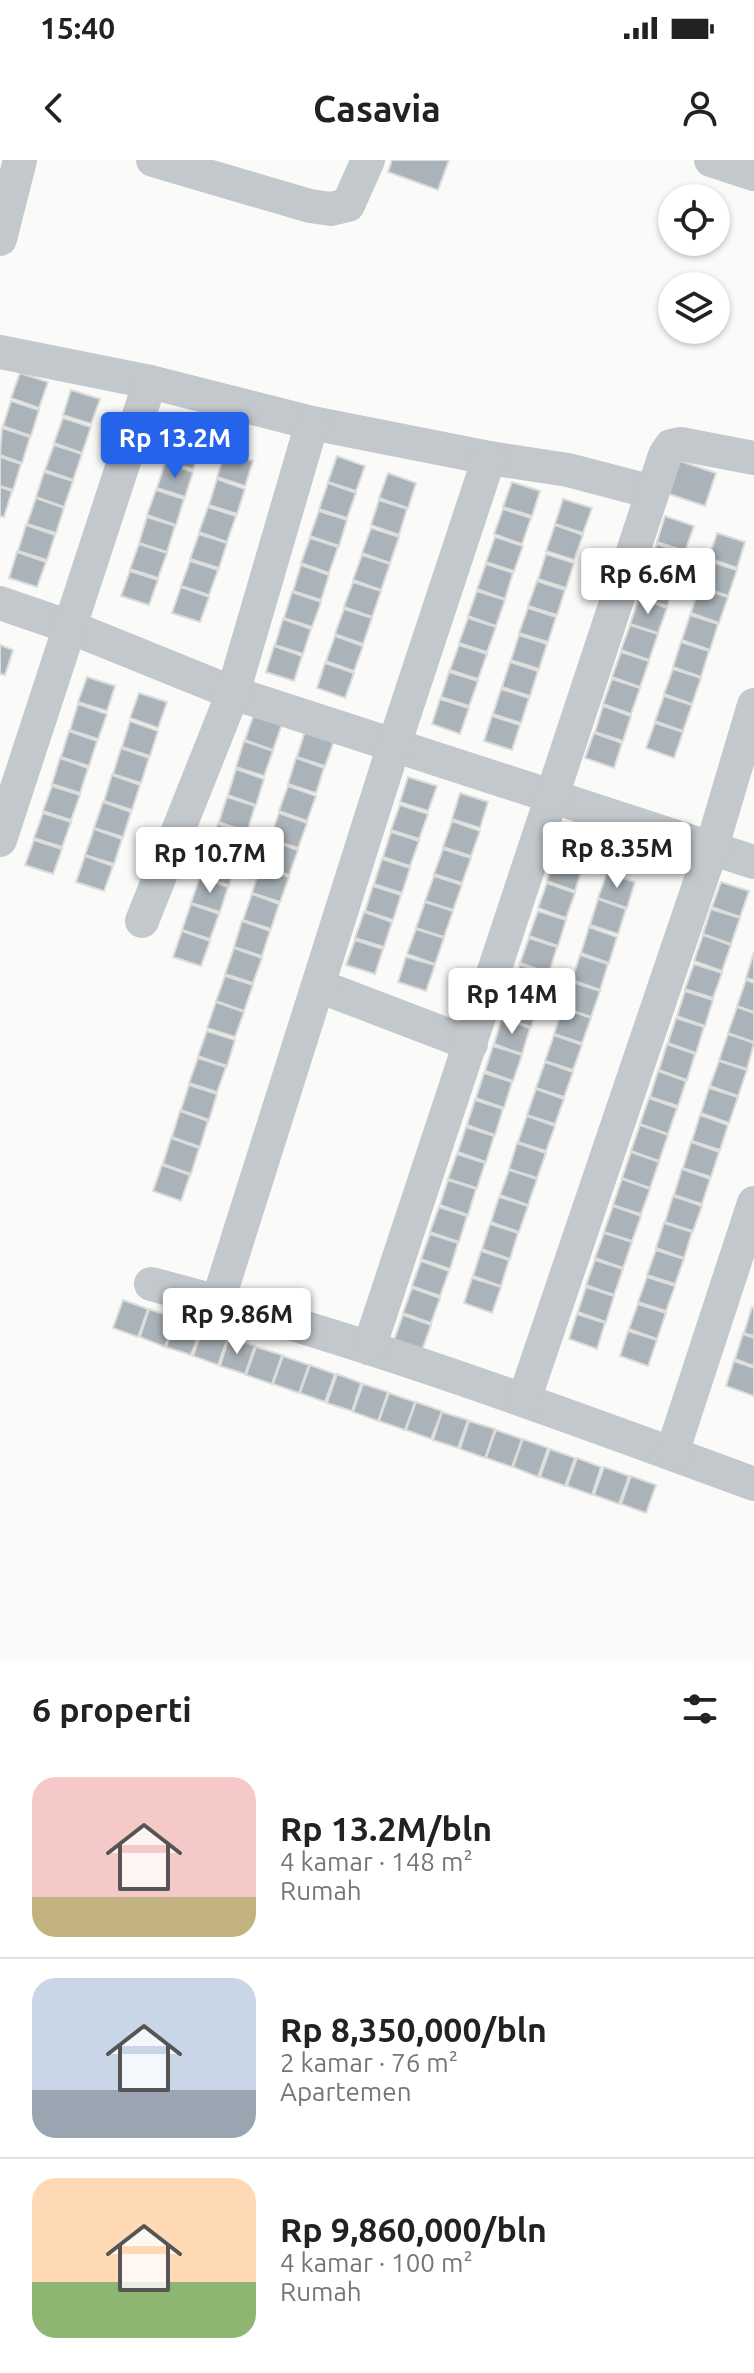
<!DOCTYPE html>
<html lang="id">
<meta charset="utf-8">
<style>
body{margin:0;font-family:Ubuntu,sans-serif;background:#f2f2f2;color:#222;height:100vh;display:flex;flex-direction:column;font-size:30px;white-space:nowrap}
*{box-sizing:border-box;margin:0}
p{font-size:26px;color:#767676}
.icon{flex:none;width:44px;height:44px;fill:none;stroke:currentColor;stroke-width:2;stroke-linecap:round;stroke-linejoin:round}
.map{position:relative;height:1501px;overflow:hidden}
.drawer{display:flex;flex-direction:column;background:#fff;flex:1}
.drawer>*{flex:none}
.tools{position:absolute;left:658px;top:24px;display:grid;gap:16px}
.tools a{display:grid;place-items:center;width:72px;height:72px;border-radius:50%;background:#fff;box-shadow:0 2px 6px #0004;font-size:40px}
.price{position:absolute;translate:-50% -68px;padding:0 18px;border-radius:8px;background:#fff;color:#222;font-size:26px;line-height:52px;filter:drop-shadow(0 2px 4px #0008)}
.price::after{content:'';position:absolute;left:50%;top:48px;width:24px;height:18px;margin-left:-12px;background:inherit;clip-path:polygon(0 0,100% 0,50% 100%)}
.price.active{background:#2563eb;color:#fff}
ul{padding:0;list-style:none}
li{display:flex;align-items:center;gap:24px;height:200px;padding:0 32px}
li+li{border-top:2px solid #e0e0e0}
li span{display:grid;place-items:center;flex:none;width:224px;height:160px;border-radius:24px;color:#555}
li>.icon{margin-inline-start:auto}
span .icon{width:96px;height:96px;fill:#fffc;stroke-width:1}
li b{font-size:34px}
h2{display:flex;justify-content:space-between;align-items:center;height:96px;padding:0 32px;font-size:34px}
.status{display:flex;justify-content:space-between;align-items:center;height:56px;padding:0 40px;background:#fff;direction:ltr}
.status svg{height:22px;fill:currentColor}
header{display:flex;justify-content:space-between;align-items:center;height:104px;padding:0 32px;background:#fff;font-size:36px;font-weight:700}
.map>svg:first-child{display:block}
</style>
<div class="status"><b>15:40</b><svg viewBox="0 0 49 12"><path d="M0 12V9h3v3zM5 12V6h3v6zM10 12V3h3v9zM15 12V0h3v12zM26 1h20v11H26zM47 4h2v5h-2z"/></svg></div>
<header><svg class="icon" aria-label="back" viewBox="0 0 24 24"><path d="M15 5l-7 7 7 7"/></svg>Casavia<svg class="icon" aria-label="person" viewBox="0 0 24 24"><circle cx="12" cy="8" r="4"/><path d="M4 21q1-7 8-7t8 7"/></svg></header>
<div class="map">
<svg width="754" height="1501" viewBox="0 0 754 1501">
<rect width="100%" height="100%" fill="#fafaf8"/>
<!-- building -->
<g fill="#aab3b9" stroke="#dcdcda" stroke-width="2">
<path d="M392 0H449L438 30 388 12Z"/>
<path d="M20 213 48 222 39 248 11 238Z"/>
<path d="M71 230 100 239 91 264 63 255Z"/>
<path d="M11 241 39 250 31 276 3 266Z"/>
<path d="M63 258 91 267 82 293 54 283Z"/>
<path d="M2 268 30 277 22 303 0 295Z"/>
<path d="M174 275 202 284 193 309 165 300Z"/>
<path d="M54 285 82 294 73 320 45 310Z"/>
<path d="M225 292 253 301 245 326 217 317Z"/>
<path d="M337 296 365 306 356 331 328 322Z"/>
<path d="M0 297 21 304 13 330 0 326Z"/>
<path d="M680 301 716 313 705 346 669 334Z"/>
<path d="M165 303 193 312 185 337 157 328Z"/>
<path d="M44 312 73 321 64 347 36 337Z"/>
<path d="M388 313 416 323 408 348 379 338Z"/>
<path d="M217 319 245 329 237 354 209 345Z"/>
<path d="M512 322 540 331 532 356 503 347Z"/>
<path d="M328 323 356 333 347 358 319 349Z"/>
<path d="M0 327 12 331 4 357 0 356Z"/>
<path d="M156 330 184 339 176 365 147 355Z"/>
<path d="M36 338 64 348 56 373 27 364Z"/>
<path d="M563 339 592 348 583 373 555 364Z"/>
<path d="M379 340 407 349 399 375 371 365Z"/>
<path d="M208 347 236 356 227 382 199 372Z"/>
<path d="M503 349 531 358 522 384 494 374Z"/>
<path d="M319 351 347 360 339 386 310 376Z"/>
<path d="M665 356 694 366 685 391 657 382Z"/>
<path d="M147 357 175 366 167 392 139 383Z"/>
<path d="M26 365 55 375 47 400 18 391Z"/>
<path d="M555 365 583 375 574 400 546 391Z"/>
<path d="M371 368 399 377 390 403 362 393Z"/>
<path d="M717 373 745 382 737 408 709 398Z"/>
<path d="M199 374 227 383 219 408 190 399Z"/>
<path d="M495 377 523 386 514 411 486 402Z"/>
<path d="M310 378 338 387 329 413 301 403Z"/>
<path d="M139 384 167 393 158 418 130 409Z"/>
<path d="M657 384 685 394 677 419 648 410Z"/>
<path d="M17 392 46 402 37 427 9 418Z"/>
<path d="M546 394 574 403 566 428 538 419Z"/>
<path d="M362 395 390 404 381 430 353 420Z"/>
<path d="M190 401 218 410 209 435 181 426Z"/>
<path d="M708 401 737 410 728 436 700 426Z"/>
<path d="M486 404 513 413 505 439 477 429Z"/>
<path d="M301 405 329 415 321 440 293 431Z"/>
<path d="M130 411 158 420 149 445 121 436Z"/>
<path d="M648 411 676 421 667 446 639 437Z"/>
<path d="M537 421 565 430 557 455 528 446Z"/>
<path d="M353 422 381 431 372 457 344 447Z"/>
<path d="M181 427 209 437 200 462 172 453Z"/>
<path d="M699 428 728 437 719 463 691 453Z"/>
<path d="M477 431 505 440 496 466 468 456Z"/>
<path d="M292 432 321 442 312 467 284 458Z"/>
<path d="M639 438 667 448 658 473 630 464Z"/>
<path d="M528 448 556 457 548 482 519 473Z"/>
<path d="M344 449 372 458 363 484 335 474Z"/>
<path d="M690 455 718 464 710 490 682 480Z"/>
<path d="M468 458 496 467 487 492 459 483Z"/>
<path d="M283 459 311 469 303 494 275 485Z"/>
<path d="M630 465 658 474 649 500 621 490Z"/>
<path d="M519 475 547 484 539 509 511 500Z"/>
<path d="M335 476 363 486 354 511 326 501Z"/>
<path d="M681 482 709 491 701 517 673 507Z"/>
<path d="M0 485 13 490 5 515 0 514Z"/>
<path d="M459 485 487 494 478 519 450 510Z"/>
<path d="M274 486 302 496 294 521 266 512Z"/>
<path d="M621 492 649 501 640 527 612 517Z"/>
<path d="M510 502 538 511 530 536 502 527Z"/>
<path d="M325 503 354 513 345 538 317 528Z"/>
<path d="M673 509 701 518 692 544 664 534Z"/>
<path d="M449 512 478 521 469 546 441 537Z"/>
<path d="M87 517 115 526 107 551 78 542Z"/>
<path d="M612 519 640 528 631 554 603 544Z"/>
<path d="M501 529 529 538 521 563 493 554Z"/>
<path d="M139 533 167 542 158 568 130 558Z"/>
<path d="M664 536 692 545 683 571 655 561Z"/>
<path d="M440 539 469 548 460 574 432 564Z"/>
<path d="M78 544 107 554 98 579 70 570Z"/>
<path d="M603 546 631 556 623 581 595 572Z"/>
<path d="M254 554 282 564 273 590 245 580Z"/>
<path d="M492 556 520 565 512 590 484 581Z"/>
<path d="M130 561 158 571 150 596 122 587Z"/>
<path d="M655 563 683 572 674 598 646 588Z"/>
<path d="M69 571 97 581 89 606 61 597Z"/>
<path d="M305 571 334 581 325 606 297 597Z"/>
<path d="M594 573 622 583 614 608 585 598Z"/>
<path d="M244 581 273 591 264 616 236 607Z"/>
<path d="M121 588 149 598 141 623 113 614Z"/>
<path d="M60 598 88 608 80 633 52 624Z"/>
<path d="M296 598 324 608 316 633 288 624Z"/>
<path d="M236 609 264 619 256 645 228 635Z"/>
<path d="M112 615 140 625 132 650 104 641Z"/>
<path d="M408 617 437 626 428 651 400 642Z"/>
<path d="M52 626 80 635 71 660 43 651Z"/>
<path d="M288 626 316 636 307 661 279 651Z"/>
<path d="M460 633 488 642 480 668 452 659Z"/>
<path d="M227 637 255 646 247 672 219 662Z"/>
<path d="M103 642 131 652 123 677 94 668Z"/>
<path d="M400 645 428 654 419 679 391 670Z"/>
<path d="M43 653 71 662 62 687 34 678Z"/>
<path d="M279 653 307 663 298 688 270 679Z"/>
<path d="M452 661 480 671 471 696 443 687Z"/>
<path d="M218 664 246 673 238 699 209 689Z"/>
<path d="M94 669 122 679 114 704 85 695Z"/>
<path d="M564 669 592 678 584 704 556 694Z"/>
<path d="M391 672 419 681 410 706 383 697Z"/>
<path d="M34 680 62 689 53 714 25 705Z"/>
<path d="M269 680 298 690 289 715 261 705Z"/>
<path d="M443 689 471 698 462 723 434 714Z"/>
<path d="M209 690 237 700 229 725 201 716Z"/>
<path d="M85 696 113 706 104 731 76 722Z"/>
<path d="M555 696 583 705 575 731 547 721Z"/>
<path d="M382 699 410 708 402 733 374 724Z"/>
<path d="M260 707 289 717 280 742 252 733Z"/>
<path d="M607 713 635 722 627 748 598 738Z"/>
<path d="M434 716 462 725 453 750 425 741Z"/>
<path d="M200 717 228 727 220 752 191 743Z"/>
<path d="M721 722 749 731 740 757 712 747Z"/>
<path d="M547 723 575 733 566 758 538 748Z"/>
<path d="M373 726 401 735 393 760 365 751Z"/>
<path d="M252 734 279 744 271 769 243 760Z"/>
<path d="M598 739 626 749 618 774 590 765Z"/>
<path d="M425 742 453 751 444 777 416 768Z"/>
<path d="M191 744 219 754 210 779 182 770Z"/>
<path d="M711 749 740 758 731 784 703 774Z"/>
<path d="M538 751 566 760 558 786 529 776Z"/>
<path d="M364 752 392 762 384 787 355 778Z"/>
<path d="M242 761 270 771 262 796 234 787Z"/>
<path d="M589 767 617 777 609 803 581 793Z"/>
<path d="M416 769 444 778 435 804 407 794Z"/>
<path d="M182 771 210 781 201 806 173 797Z"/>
<path d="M703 775 731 785 722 811 694 801Z"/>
<path d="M529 778 557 787 549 813 520 803Z"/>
<path d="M355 780 383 789 375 814 346 805Z"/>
<path d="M234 788 262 798 253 823 225 814Z"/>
<path d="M754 792V820L746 818Z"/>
<path d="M580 795 608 804 600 830 572 820Z"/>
<path d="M406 797 435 805 426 831 398 822Z"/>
<path d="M694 804 722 813 713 838 685 829Z"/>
<path d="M520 805 548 814 539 840 511 830Z"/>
<path d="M225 816 253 825 244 851 216 841Z"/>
<path d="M746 820 754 823V852L737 846Z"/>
<path d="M572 822 600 831 591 857 563 847Z"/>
<path d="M511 831 539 841 531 867 502 857Z"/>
<path d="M685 831 713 840 705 866 677 856Z"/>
<path d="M216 842 244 852 235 877 207 868Z"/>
<path d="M737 847 754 853V882L728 873Z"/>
<path d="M563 848 591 858 582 883 554 874Z"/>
<path d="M502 858 530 868 522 894 494 884Z"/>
<path d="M676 858 704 867 696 893 668 883Z"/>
<path d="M207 871 235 880 227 906 198 896Z"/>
<path d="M728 874 754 883 747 909 719 900Z"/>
<path d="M554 875 582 885 573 910 545 901Z"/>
<path d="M667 884 695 894 687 920 659 910Z"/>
<path d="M493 886 522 895 513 921 485 911Z"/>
<path d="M198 898 226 907 217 932 189 923Z"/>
<path d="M719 901 747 910 738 936 710 926Z"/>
<path d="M545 902 573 912 564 937 536 928Z"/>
<path d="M658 911 686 921 678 946 650 937Z"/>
<path d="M484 913 512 922 504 948 476 938Z"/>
<path d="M189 925 217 934 209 960 181 950Z"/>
<path d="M709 928 738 937 729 963 701 953Z"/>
<path d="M536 929 564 939 555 964 527 955Z"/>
<path d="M649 938 677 948 668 974 640 964Z"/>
<path d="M475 940 503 949 495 975 467 965Z"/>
<path d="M180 951 208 961 200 987 172 977Z"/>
<path d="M700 955 728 965 720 990 692 981Z"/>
<path d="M527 956 555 966 546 991 518 982Z"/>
<path d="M640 965 668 975 659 1001 631 991Z"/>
<path d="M466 967 494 976 486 1002 458 992Z"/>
<path d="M171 978 199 988 191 1014 163 1004Z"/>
<path d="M691 982 719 992 711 1017 683 1008Z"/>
<path d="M517 983 546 993 537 1018 509 1009Z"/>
<path d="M631 992 659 1002 650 1028 622 1018Z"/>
<path d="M457 994 485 1003 477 1028 448 1019Z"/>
<path d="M162 1005 190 1015 181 1041 153 1031Z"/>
<path d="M682 1009 710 1019 702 1044 674 1035Z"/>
<path d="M509 1010 537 1019 528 1045 500 1035Z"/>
<path d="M622 1019 650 1029 641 1054 613 1045Z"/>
<path d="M448 1020 476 1029 468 1055 440 1045Z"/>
<path d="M673 1036 702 1046 693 1071 665 1062Z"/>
<path d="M499 1037 528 1046 519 1072 491 1062Z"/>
<path d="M613 1046 641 1056 632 1081 604 1072Z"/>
<path d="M439 1047 467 1056 459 1082 430 1072Z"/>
<path d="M664 1063 692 1072 684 1098 656 1088Z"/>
<path d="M490 1064 518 1073 510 1099 482 1089Z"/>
<path d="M604 1073 632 1082 623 1108 595 1098Z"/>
<path d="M430 1074 458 1083 450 1109 421 1099Z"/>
<path d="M656 1090 684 1099 675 1124 647 1115Z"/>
<path d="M481 1091 509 1100 501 1126 473 1116Z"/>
<path d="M595 1100 623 1109 614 1135 586 1125Z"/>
<path d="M421 1101 449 1111 440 1136 412 1126Z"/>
<path d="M647 1117 675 1126 666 1151 638 1142Z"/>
<path d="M472 1118 501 1127 492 1153 464 1143Z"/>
<path d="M586 1127 614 1136 606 1162 578 1152Z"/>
<path d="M412 1128 440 1138 431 1163 403 1153Z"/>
<path d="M123 1140 148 1149 138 1177 113 1168Z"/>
<path d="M638 1144 666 1153 657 1179 629 1169Z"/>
<path d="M752 1147 754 1148V1176L744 1173Z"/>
<path d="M149 1149 175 1158 165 1187 140 1177Z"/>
<path d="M577 1154 605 1163 597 1189 569 1179Z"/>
<path d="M403 1155 431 1165 422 1190 394 1180Z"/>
<path d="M176 1158 201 1167 191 1195 166 1187Z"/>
<path d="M203 1168 228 1177 218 1205 193 1196Z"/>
<path d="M628 1171 657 1180 648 1206 620 1196Z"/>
<path d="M743 1174 754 1178V1206L735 1199Z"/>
<path d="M229 1177 255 1186 245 1214 220 1206Z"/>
<path d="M256 1187 282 1195 272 1224 246 1215Z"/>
<path d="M283 1196 309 1205 299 1233 273 1224Z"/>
<path d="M734 1201 754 1208V1236L726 1226Z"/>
<path d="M310 1205 335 1214 325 1242 300 1233Z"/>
<path d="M337 1214 361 1223 352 1251 327 1243Z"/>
<path d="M363 1224 388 1232 378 1261 353 1252Z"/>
<path d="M389 1233 415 1242 405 1270 379 1261Z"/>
<path d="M416 1242 442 1251 431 1279 406 1270Z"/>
<path d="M442 1252 468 1260 458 1288 433 1280Z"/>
<path d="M469 1261 495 1269 485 1298 460 1289Z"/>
<path d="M496 1270 522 1279 512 1307 486 1298Z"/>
<path d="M523 1279 548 1288 538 1317 513 1307Z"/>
<path d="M550 1289 575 1298 565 1326 540 1317Z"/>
<path d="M577 1298 601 1307 592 1335 567 1326Z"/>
<path d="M604 1307 629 1316 619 1344 594 1335Z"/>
<path d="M631 1316 656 1325 646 1353 621 1344Z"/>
</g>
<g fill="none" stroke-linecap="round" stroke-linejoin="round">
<!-- minor -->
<g stroke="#c3c8cc" stroke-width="34">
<path d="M153 0 310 46 331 49 348 45 368 0"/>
<path d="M711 0 754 14"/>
<path d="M0 79 20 0"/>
<path d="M0 192 150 222 312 263 489 298 568 310 652 332"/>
<path d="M0 443 70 467 233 533 754 702"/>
<path d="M0 680 150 222"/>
<path d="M142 761 233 533 312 263"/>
<path d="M319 826 471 884"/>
<path d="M151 1124C356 1177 556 1251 754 1324"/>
<path d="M218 1141 394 585 489 298"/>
<path d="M369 1188 665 295 671 286 681 284 754 298"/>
<path d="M524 1240 711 690 754 545"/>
<path d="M672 1293 754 1043"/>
</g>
</g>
</svg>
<div class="tools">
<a><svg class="icon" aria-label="locate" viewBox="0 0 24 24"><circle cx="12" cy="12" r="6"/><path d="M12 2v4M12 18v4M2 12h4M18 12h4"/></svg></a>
<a><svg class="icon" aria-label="layers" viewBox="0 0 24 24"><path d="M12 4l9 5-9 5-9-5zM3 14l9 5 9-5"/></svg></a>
</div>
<b class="price active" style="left:175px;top:320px">Rp 13.2M</b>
<b class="price" style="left:648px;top:456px">Rp 6.6M</b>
<b class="price" style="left:617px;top:730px">Rp 8.35M</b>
<b class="price" style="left:210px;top:735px">Rp 10.7M</b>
<b class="price" style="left:512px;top:876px">Rp 14M</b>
<b class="price" style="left:237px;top:1196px">Rp 9.86M</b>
</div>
<section class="drawer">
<h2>6 properti<svg class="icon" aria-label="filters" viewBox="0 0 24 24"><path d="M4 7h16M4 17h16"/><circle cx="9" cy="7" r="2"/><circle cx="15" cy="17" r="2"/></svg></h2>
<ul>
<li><span style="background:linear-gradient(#f6c9c9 75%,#c2b280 0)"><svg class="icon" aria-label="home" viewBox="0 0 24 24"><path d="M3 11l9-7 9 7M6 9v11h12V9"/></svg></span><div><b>Rp 13.2M/bln</b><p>4 kamar · 148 m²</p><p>Rumah</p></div></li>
<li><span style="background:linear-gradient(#c9d6e8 70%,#9aa5b1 0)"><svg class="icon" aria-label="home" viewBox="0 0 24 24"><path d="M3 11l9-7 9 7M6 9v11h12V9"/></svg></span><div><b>Rp 8,350,000/bln</b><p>2 kamar · 76 m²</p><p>Apartemen</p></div></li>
<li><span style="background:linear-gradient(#ffd9b3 65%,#8fb573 0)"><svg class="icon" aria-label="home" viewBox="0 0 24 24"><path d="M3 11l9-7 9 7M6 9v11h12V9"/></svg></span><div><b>Rp 9,860,000/bln</b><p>4 kamar · 100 m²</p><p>Rumah</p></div></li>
</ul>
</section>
